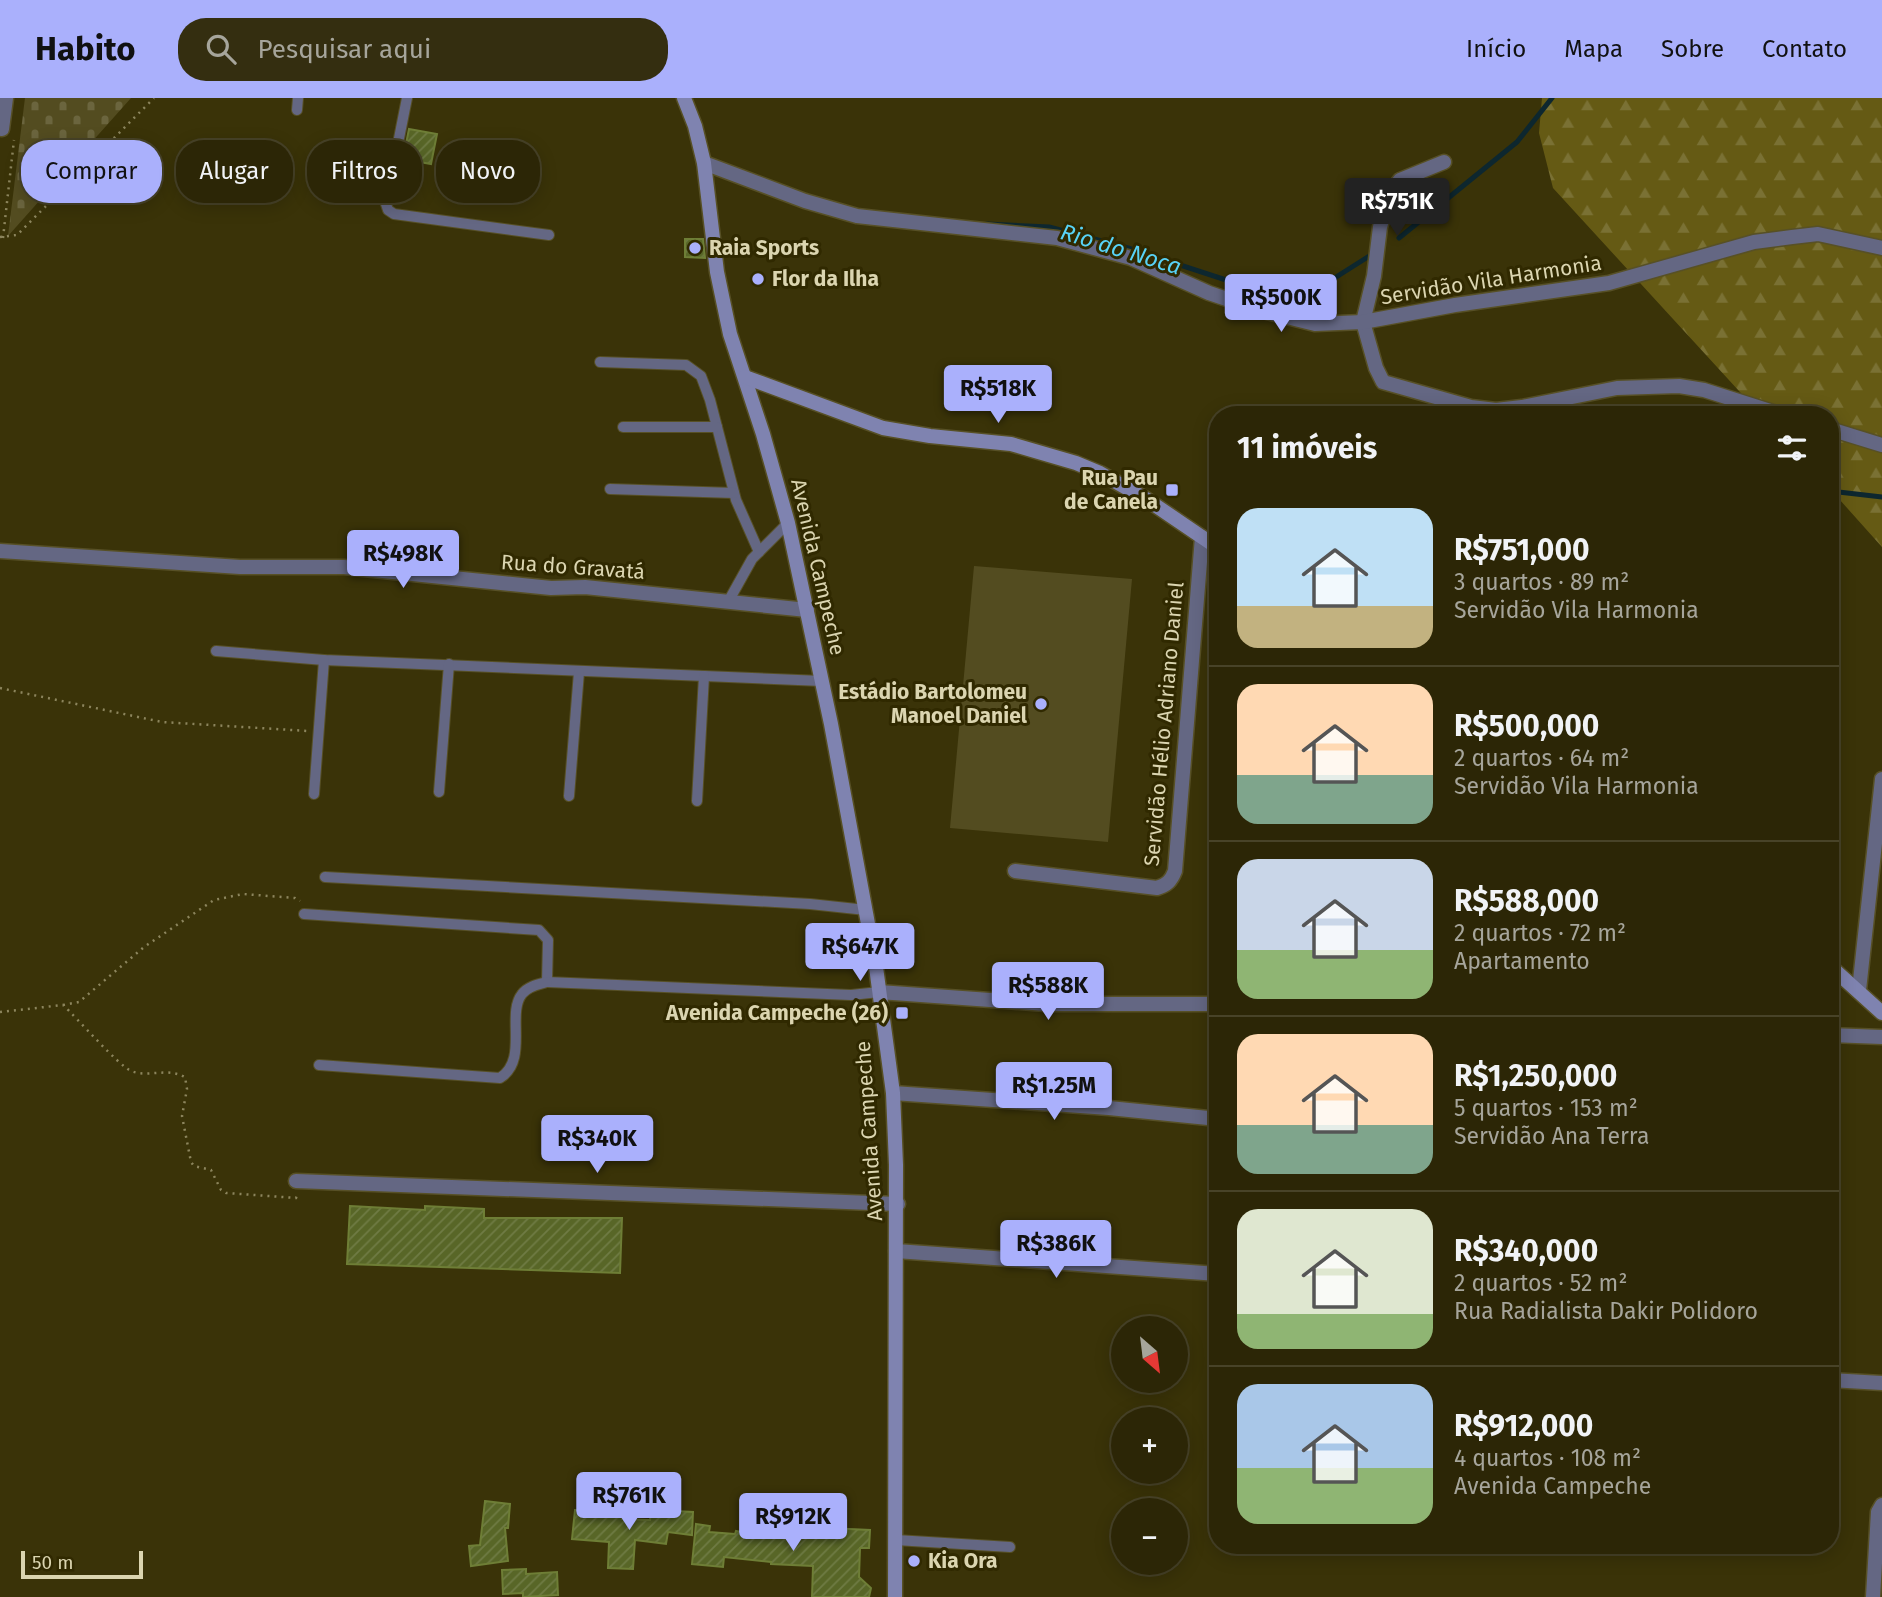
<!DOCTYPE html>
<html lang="pt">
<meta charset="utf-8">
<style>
body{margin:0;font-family:"Fira Sans",sans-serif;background:#342e10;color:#f1f3f6;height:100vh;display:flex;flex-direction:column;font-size:26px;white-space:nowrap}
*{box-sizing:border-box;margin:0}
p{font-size:23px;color:#a6a59b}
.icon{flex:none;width:38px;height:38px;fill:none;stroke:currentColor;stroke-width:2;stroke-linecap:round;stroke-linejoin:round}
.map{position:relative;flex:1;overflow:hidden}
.drawer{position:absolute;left:1209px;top:308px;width:630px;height:1148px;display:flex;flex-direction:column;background:#2c2606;border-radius:28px;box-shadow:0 4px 18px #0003,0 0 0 2px #484328}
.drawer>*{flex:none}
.top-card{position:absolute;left:21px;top:42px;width:665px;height:63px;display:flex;gap:14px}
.needle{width:46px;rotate:152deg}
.controls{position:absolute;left:1111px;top:1218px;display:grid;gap:14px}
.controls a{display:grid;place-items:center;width:77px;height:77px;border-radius:50%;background:#2c2606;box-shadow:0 4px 18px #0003,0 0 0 2px #484328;font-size:35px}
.scale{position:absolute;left:21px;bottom:18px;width:122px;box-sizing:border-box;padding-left:7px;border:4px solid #dbd5b0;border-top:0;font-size:19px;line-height:24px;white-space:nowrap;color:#dbd5b0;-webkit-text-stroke:5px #302900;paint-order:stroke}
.price{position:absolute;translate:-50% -60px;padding:0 16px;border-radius:7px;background:#aab0fc;color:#111;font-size:23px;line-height:46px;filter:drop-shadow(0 2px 4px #0008)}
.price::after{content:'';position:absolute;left:50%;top:42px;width:21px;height:16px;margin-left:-10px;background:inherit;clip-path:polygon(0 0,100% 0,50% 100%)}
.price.active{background:#222;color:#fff}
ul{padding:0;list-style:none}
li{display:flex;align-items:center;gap:21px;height:175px;padding:0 28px}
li+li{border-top:2px solid #484328}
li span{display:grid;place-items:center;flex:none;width:196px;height:140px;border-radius:21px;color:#555}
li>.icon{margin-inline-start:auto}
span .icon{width:84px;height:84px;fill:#fffc;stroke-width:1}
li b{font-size:30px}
h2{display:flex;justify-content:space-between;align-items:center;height:84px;padding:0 28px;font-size:30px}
.chip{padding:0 24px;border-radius:28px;background:#2c2606;box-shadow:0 4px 18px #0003,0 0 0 2px #484328;font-size:24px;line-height:63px}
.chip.active{background:#aab0fc;color:#111}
header{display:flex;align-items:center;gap:42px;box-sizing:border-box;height:98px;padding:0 35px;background:#aab0fc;color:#111}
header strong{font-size:33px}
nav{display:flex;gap:38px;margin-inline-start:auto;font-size:24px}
.search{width:490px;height:63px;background:#342e10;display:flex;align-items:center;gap:18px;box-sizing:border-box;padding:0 24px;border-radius:28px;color:#a6a59b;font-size:26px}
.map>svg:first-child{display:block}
</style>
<header>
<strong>Habito</strong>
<div class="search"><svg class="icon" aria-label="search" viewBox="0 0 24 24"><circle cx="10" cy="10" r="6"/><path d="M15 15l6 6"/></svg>Pesquisar aqui</div>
<nav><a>Início</a><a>Mapa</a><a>Sobre</a><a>Contato</a></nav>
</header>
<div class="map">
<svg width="1882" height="1499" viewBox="0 0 1882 1499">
<defs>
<pattern id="forest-firs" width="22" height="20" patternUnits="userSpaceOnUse" patternTransform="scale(1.75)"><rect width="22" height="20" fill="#655a14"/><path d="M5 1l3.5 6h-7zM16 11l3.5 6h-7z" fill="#7a7134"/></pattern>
<pattern id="cemetery-stones" width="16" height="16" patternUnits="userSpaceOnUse" patternTransform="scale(1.75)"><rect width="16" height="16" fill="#534c20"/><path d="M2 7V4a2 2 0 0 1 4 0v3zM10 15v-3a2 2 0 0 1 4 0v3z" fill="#6b653e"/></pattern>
<pattern id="building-hatch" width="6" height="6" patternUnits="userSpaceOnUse" patternTransform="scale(1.75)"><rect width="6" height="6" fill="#586627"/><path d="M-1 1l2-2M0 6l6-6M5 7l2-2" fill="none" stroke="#6f7b44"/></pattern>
</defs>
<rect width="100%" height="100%" fill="#3a3308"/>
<!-- forest -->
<path fill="url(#forest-firs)" d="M1542 0H1882V449L1831 392 1830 317H1761L1553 90 1539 35Z"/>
<!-- cemetery -->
<path fill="url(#cemetery-stones)" d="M25 0H131L8 138Z"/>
<!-- pitch -->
<path fill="#534c20" d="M974 468 1132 481 1108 744 950 730Z"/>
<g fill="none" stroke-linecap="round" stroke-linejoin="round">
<!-- stream -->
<g stroke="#0d272f" stroke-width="5">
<path d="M987 126 1049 129 1128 150 1269 196 1303 200 1371 157"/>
<path d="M1399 140 1517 44 1552 0"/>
<path d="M1830 393 1882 399"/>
</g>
</g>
<!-- building -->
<g fill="url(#building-hatch)" stroke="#6e7e36" stroke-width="2">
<path d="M409 31 437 36 431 66 403 61Z"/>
<path d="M685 141H703L705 160 685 159Z"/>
<path d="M350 1108 425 1112V1108L484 1111V1120H622L620 1175 347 1166Z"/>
<path d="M485 1403 510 1406 508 1430H505L508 1463 471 1468 469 1448 480 1447Z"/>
<path d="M575 1412 623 1416 622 1421 650 1422 651 1412 676 1416V1413L693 1414 692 1437 668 1434 666 1446 635 1442 633 1471 608 1470 609 1444 572 1441Z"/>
<path d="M696 1426 710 1428 709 1434 735 1436 736 1433 741 1434V1426L870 1432 869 1450H860L859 1479 871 1490 869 1499H812L813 1468 771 1466V1464L724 1459 723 1469 692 1466Z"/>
<path d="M526 1471V1476L557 1474 558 1497 523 1499V1495L503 1496 502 1472Z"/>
</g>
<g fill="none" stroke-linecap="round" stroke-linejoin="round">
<!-- lane casing -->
<g stroke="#575026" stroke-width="12">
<g id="lane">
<path d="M407 0 386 106 388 112 394 116 549 137"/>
<path d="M297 12 298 0"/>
<path d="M600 264 686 267 701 278 710 302 736 402 759 454"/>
<path d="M623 329H717"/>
<path d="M610 391 734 395"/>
<path d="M728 504 752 461 788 425"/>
<path d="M216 553 324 562 822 583"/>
<path d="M439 694 449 566"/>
<path d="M314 696 324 562"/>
<path d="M569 698 579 574"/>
<path d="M697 703 704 578"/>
<path d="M325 779 810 806 866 812"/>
<path d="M304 816 539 832 548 842 547 884 851 897 879 894"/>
<path d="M319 967 500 980C529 962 506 916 522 896 528 888 539 886 547 884"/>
<path d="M896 1442 1010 1449"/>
</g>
</g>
<!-- street casing -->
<g stroke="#575026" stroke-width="17">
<g id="street">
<path d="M2 31 6 0"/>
<path d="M1444 64 1400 82 1390 95 1380 129 1374 178 1363 224 1376 270 1383 284 1471 309 1496 312 1522 309 1617 290 1679 288 1704 292 1783 317"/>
<path d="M704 65 805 103 857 118 1057 140 1131 160 1209 195 1259 212 1315 226 1363 224 1455 207 1609 185 1754 144 1792 139 1818 136 1882 150"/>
<path d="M1830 331 1882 347"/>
<path d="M0 453 240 469H344L551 490 585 489 807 512"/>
<path d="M1015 773 1157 790C1167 787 1171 783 1175 773L1202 439"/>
<path d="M1859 892 1882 681"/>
<path d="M879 894 1046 906H1218"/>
<path d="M1830 937 1882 939"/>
<path d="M893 995 1109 1010 1218 1021"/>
<path d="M296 1083 898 1106"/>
<path d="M896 1153 1218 1176"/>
<path d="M1830 1282 1882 1285"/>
<path d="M1873 1499 1878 1414 1882 1407"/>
</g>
</g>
<!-- secondary casing -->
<g stroke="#575026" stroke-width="17">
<g id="secondary">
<path d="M684 0 695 28 704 65 717 174 730 236 763 336 788 425 831 626 876 869 893 995 896 1067 895 1499"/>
<path d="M745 279 883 330 930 338 1011 346 1076 365 1100 375 1146 401 1218 450"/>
<path d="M1830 868 1882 915"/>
</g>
</g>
<!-- path -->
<g stroke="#8c855d" stroke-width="2.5" stroke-dasharray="2 5" stroke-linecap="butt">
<path d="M0 139 17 137 154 0"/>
<path d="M3 140 14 42"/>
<path d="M0 590 162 624 308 633"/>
<path d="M63 907 79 904 144 849 214 802 243 796 295 800 300 803"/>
<path d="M0 914 63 907C77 920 118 967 131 973 149 980 166 969 185 979L187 991 182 1018 191 1064 194 1068 211 1072 221 1092 226 1095 296 1100 297 1097"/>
</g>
<!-- lane -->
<use href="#lane" stroke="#646783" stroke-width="10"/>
<!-- street -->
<use href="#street" stroke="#646783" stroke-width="14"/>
<!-- secondary -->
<use href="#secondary" stroke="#7f83b0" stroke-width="14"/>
</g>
<!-- markers -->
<g fill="#aab0fc" stroke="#302900" stroke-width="2.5">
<circle cx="695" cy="150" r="7"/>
<circle cx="758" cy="181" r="7"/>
<rect x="1165" y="385" width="14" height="14" rx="3.5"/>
<circle cx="1041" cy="606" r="7"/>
<rect x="895" y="908" width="14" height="14" rx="3.5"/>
<circle cx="914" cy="1463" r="7"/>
</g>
<g text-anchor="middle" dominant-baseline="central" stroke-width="6" stroke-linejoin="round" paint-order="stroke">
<!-- poi labels -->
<g font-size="21" font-weight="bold" fill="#dbd5b0" stroke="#302900" text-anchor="start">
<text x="709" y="150">Raia Sports</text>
<text x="772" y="181">Flor da Ilha</text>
<text x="1158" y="380" text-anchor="end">Rua Pau<tspan x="1158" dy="24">de Canela</tspan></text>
<text x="1027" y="594" text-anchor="end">Estádio Bartolomeu<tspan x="1027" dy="24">Manoel Daniel</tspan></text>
<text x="888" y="915" text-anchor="end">Avenida Campeche (26)</text>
<text x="928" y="1463">Kia Ora</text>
</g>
<!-- street labels -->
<g font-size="21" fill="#dbd5b0" stroke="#302900">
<text transform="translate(1491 182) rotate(-9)">Servidão Vila Harmonia</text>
<text transform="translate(573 469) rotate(4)">Rua do Gravatá</text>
<text transform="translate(818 469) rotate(77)">Avenida Campeche</text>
<text transform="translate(1164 626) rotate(-85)">Servidão Hélio Adriano Daniel</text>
<text transform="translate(869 1033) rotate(-94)">Avenida Campeche</text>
</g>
<!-- water labels -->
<g font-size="23" font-style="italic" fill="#58d3f6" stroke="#302900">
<text transform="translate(1121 151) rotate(17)">Rio do Noca</text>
</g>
</g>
</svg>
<div class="controls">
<a><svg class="needle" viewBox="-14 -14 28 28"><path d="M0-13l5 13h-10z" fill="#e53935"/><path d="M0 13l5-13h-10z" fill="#a6a59b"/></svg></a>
<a>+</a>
<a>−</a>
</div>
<div class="scale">50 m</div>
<b class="price active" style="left:1397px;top:140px">R$751K</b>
<b class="price" style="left:1281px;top:236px">R$500K</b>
<b class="price" style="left:998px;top:327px">R$518K</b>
<b class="price" style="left:403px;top:492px">R$498K</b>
<b class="price" style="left:860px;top:885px">R$647K</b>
<b class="price" style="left:1048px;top:924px">R$588K</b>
<b class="price" style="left:1054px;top:1024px">R$1.25M</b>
<b class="price" style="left:597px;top:1077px">R$340K</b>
<b class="price" style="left:1056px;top:1182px">R$386K</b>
<b class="price" style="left:629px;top:1434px">R$761K</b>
<b class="price" style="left:793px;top:1455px">R$912K</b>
<div class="top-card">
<a class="chip active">Comprar</a>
<a class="chip">Alugar</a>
<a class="chip">Filtros</a>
<a class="chip">Novo</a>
</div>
<section class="drawer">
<h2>11 imóveis<svg class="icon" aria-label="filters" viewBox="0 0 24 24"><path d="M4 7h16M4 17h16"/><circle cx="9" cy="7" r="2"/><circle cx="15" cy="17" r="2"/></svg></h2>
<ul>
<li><span style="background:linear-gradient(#bfe0f5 70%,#c2b280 0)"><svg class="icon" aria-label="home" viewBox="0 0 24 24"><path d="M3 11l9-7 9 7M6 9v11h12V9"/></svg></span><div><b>R$751,000</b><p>3 quartos · 89 m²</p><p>Servidão Vila Harmonia</p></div></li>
<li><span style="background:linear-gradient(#ffd9b3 65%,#7fa58c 0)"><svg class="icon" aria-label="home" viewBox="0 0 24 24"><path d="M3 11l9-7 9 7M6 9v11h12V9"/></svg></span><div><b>R$500,000</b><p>2 quartos · 64 m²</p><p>Servidão Vila Harmonia</p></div></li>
<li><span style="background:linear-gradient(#c9d6e8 65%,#8fb573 0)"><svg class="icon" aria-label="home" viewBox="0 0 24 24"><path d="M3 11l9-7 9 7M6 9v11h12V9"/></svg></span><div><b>R$588,000</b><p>2 quartos · 72 m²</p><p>Apartamento</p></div></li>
<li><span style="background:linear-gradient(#ffd9b3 65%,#7fa58c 0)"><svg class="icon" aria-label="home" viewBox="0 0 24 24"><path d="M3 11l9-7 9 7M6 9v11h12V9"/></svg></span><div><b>R$1,250,000</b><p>5 quartos · 153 m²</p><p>Servidão Ana Terra</p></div></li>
<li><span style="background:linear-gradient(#dfe7d0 75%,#8fb573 0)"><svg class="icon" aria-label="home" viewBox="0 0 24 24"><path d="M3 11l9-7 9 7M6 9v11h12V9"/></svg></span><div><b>R$340,000</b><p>2 quartos · 52 m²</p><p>Rua Radialista Dakir Polidoro</p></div></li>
<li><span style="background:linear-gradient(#a9c7e8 60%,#8fb573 0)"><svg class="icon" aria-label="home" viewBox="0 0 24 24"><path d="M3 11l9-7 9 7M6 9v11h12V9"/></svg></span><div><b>R$912,000</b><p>4 quartos · 108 m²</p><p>Avenida Campeche</p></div></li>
</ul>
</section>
</div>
